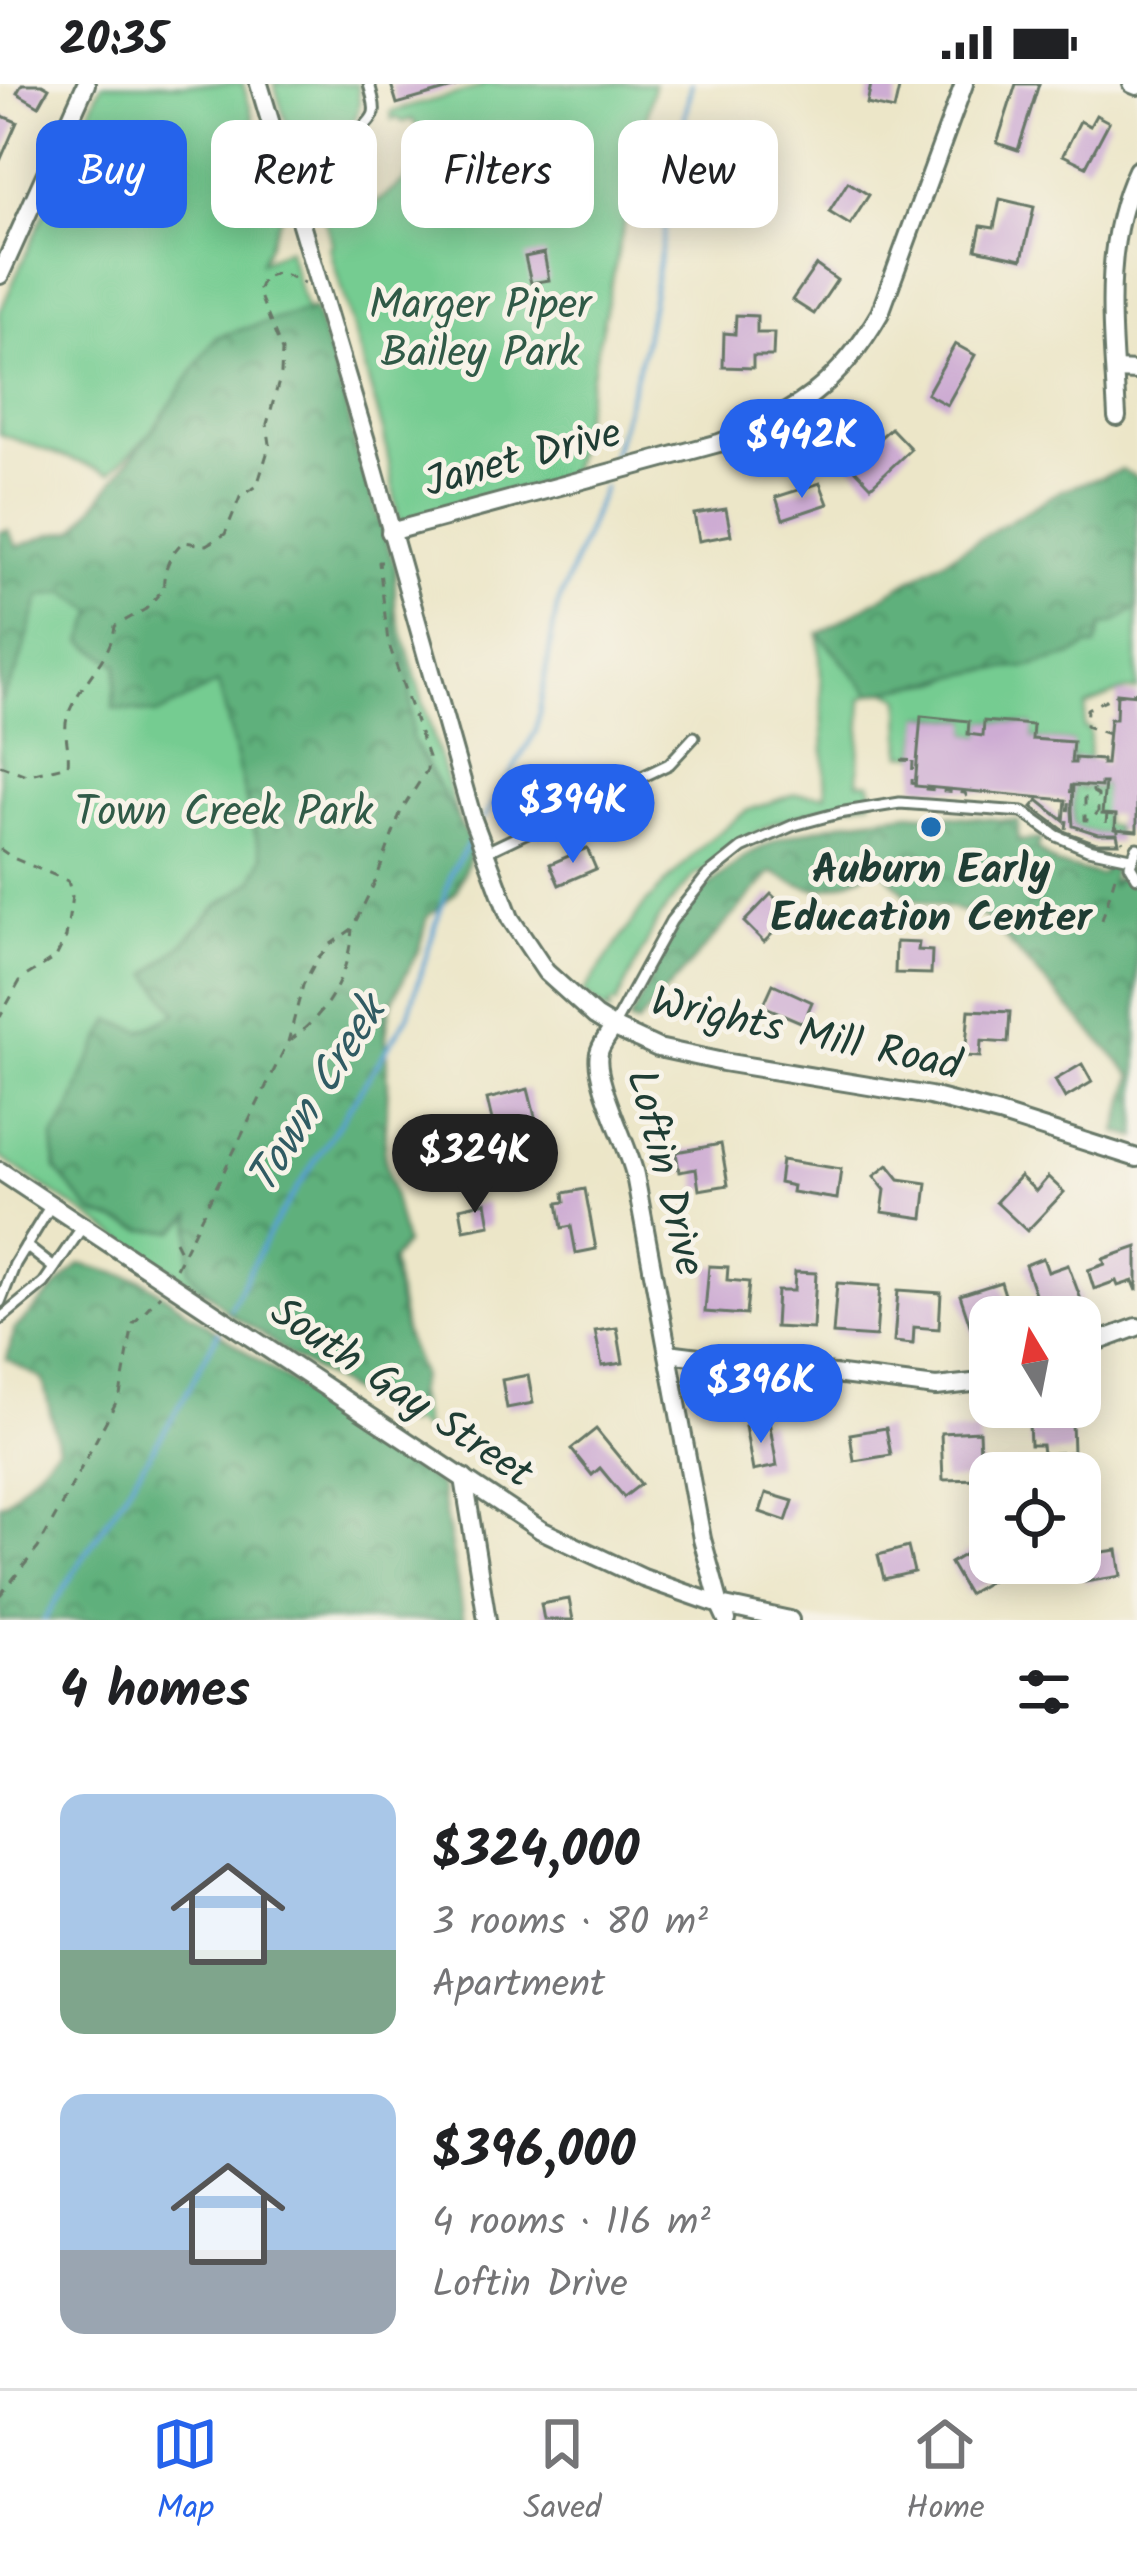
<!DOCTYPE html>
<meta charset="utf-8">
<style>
body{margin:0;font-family:Kalam,sans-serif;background:#f6f6f6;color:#202124;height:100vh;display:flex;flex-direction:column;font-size:45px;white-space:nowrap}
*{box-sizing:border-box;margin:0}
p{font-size:39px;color:#757577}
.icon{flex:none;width:66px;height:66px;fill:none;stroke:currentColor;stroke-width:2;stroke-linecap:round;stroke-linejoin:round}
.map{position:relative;height:1536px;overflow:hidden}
.side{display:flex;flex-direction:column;background:#fff;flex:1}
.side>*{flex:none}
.banner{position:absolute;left:36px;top:36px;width:1065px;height:108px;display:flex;gap:24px}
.needle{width:78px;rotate:350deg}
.buttons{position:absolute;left:969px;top:1212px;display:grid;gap:24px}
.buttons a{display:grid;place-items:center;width:132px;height:132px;border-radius:24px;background:#fff;box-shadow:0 6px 30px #0003;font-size:60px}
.price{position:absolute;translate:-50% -102px;padding:0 27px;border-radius:42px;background:#2563eb;color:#fff;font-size:39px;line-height:78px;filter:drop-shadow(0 3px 6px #0008)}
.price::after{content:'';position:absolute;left:50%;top:72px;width:36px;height:27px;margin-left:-18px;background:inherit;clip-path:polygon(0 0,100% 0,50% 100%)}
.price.active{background:#222;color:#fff}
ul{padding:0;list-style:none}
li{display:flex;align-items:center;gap:36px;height:300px;padding:0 60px}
li span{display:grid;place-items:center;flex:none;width:336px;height:240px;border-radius:24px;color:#555}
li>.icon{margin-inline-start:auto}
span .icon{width:144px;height:144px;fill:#fffc;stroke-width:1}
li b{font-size:51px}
h2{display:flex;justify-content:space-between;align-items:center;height:144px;padding:0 60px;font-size:51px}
.tag{padding:0 42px;border-radius:24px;background:#fff;box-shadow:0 6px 30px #0003;font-size:42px;line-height:108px}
.tag.active{background:#2563eb;color:#fff}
.status{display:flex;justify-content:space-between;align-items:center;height:84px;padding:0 60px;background:#fff;direction:ltr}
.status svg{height:33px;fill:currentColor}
.menu{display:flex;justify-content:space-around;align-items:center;height:168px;border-top:3px solid #e0e0e0;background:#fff;font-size:33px;color:#757577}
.menu a{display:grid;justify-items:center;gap:6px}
.menu .active{color:#2563eb}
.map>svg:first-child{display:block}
</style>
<div class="status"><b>20:35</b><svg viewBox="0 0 49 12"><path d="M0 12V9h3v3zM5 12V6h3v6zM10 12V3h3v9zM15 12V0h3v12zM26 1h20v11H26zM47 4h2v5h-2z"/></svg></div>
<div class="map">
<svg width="1137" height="1536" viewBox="0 0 1137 1536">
<defs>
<pattern id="forest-crowns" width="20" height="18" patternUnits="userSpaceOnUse" patternTransform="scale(3)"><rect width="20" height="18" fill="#5fb07b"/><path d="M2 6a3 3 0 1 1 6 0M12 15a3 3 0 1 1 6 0" fill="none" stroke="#4e9066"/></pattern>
</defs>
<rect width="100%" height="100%" fill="#f7f3e8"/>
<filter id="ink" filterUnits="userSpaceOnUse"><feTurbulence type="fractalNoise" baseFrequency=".00833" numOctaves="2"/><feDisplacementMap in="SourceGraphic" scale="24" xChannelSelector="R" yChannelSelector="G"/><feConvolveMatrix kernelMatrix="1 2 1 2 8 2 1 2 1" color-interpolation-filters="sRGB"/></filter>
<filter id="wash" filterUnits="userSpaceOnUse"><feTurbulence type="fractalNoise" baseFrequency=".004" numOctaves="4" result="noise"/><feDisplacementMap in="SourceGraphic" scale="48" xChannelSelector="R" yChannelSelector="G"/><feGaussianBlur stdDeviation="2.7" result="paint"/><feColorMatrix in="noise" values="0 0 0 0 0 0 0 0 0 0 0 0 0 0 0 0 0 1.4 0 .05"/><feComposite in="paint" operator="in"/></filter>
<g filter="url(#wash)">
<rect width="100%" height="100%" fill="#ece6c8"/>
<!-- green -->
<g fill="#74cc91" stroke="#4a8462" stroke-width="3">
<path d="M102 0H243L282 130 261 178 288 165 468 769C449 796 425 823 410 852 402 868 400 889 395 906 358 1051 396 1203 424 1346L137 1165 0 1073V589L31 540 40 511 153 347 110 389 0 350V228Z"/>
<path d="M274 0H357C367 43 338 54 307 75L298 76Z"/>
<path d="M481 0H654L570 392 399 438 384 350 329 163 333 161 317 110V96L342 73 351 74 352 70 367 87V93L363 94 353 87 331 103 335 112 332 117 339 129 346 130 353 138 402 99 429 61 412 35 403 38 397 34 392 36 391 28 481 3Z"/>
<path d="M1133 524H1137V606L1122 607 1086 622 1084 644 1090 645 1089 675 1076 674 1075 679H1071L1072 658 1032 655V641L985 637 983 652 968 650V636L922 632 917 671 902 670 901 614 889 608 893 604 945 597C983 577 1086 591 1102 542L1116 538Z"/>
<path d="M819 550 871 610 862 614 858 698 870 699 873 713 870 717 825 724 775 739 737 759 709 784 694 792 668 822 656 840 616 920 610 921 608 923 611 927 607 928 583 909 645 820 705 759 746 727 795 710 826 711Z"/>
<path d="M1101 699H1105L1104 741 1113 742 1117 750H1098L1073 742V701L1080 702 1081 705 1089 703 1097 706Z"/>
</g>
<!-- forest -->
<g fill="url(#forest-crowns)" stroke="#3f7658" stroke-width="3">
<path d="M314 224 344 315 357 369 395 482V540L410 594 412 655 473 763 456 808 427 833 419 865 385 931 388 1003 384 1070 405 1160 390 1178 405 1251 421 1290 407 1341 290 1272 260 1248 228 1229 189 1187 192 1131 175 1147 143 1146 92 1129 56 1086 53 1055 71 1025 85 986 111 936 142 947 177 929 149 890 185 858 216 823 253 797 263 772C242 717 235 657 218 599L158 630 113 624 118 581 83 558 95 527 65 508 40 512 17 587 0 619V448L8 446 17 463 52 450 76 446 157 340 216 253Z"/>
<path d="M1123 386 1137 394V524L1115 538 1102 542 1096 562H1088L1071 572 1029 583 987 586 871 610 819 550 1062 406Z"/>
<path d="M910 729 1018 737V757L1041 755 1037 765 1057 781 1099 791 1103 789 1106 778 1113 780 1111 803 1122 785 1128 795 1137 803V1054L1117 1048 1133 992 984 832 910 815 880 783C831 803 824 817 772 788L636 941 629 938 680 836 701 808 747 771 782 754 799 749 848 737Z"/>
<path d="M80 1180 142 1196 440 1402 464 1536H0V1420L6 1418 58 1363 43 1296 7 1275 14 1246Z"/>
</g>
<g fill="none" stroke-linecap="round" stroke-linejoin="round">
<!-- stream -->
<g stroke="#59a1d0" stroke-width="4.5">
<path d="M611 377 643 266 691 0"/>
<path d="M484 734 536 647 557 523 604 403"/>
<path d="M230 1224 270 1147 408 932 452 787 469 759"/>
<path d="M44 1536 177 1327 219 1247"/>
</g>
</g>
<g id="blocks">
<!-- building -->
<g fill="#cdacd3">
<path d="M22 0H42L49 4 39 22 17 9Z"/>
<path d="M391 0H463V1L397 20Z"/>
<path d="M871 0H900L894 26 867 20Z"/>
<path d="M1016 0H1039L1018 66 997 59Z"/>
<path d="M0 31 17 38 0 77Z"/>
<path d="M1096 31 1109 38 1086 82 1063 71 1080 37 1090 42Z"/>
<path d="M848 98 869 111 850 141 829 128Z"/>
<path d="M1000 115 1034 123 1022 175 976 165 981 142 994 144Z"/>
<path d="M544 169 549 196 531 199 525 173Z"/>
<path d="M816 181 837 196 814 230 792 216Z"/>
<path d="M736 231 757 232V249H774L773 272H753V284L723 283 724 249 735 250Z"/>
<path d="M955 260 975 271 947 321 927 310Z"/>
<path d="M891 344 911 365 871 402 850 380Z"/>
<path d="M820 399 828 420 783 435 776 413Z"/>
<path d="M726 425 731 451 699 457 694 430Z"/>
<path d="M1117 609 1137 611V747L1115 745 1116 731 1102 730 1105 699H1101V703L1073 701 1072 726 1073 742 1098 750H1117L1119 759H1096L1066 748 1032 723 1038 716 1064 737 1066 716 915 702 921 632 969 637 968 650 983 652 984 637 1033 641 1032 655 1073 658 1071 679H1075V674L1102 676V680H1106L1110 635H1116Z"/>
<path d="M587 764 596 785 559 801 550 780Z"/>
<path d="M771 810 792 830 764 858 744 838Z"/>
<path d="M896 858 919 859 918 866 932 867 931 890 895 889Z"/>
<path d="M773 900 812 918 803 939 763 922Z"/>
<path d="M969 926 1010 928 1008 959 981 957 980 973 965 972Z"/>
<path d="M1082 980 1092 998 1065 1014 1055 996Z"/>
<path d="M528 1005 542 1060 500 1070 487 1015Z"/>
<path d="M721 1060 728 1101 699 1106 696 1085 679 1088 676 1068Z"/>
<path d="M782 1076 841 1085 837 1115 792 1108 793 1102 779 1099Z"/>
<path d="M888 1081 899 1095 927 1099 923 1134 882 1128 885 1106 874 1092Z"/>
<path d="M1020 1092 1036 1107 1048 1093 1064 1108 1027 1147 996 1118Z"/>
<path d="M585 1105 596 1165 576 1169 571 1142 562 1144 558 1119 565 1118 564 1109Z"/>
<path d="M486 1118 490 1141 464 1146 460 1124Z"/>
<path d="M1137 1163V1207L1133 1197 1118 1202 1116 1197 1094 1205 1088 1186 1105 1180 1103 1175Z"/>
<path d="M1043 1174 1048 1188 1068 1181 1082 1218 1043 1232 1025 1181Z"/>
<path d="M709 1182 728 1183 727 1196 749 1198 746 1231 705 1228Z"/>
<path d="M795 1188 816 1189 813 1245 775 1243 777 1207H794Z"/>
<path d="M1001 1198 1012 1233H990V1254L976 1259 960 1211Z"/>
<path d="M837 1199 880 1202 876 1253 833 1250Z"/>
<path d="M898 1206 941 1209 939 1245 914 1243 913 1260 894 1258Z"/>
<path d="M617 1244 623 1279 602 1282 595 1247Z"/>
<path d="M528 1291 533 1319 507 1324 502 1296Z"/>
<path d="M769 1337 777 1382 753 1387 745 1342Z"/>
<path d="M1072 1338 1073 1368 1043 1370 1042 1361H1030L1029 1339Z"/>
<path d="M886 1344 891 1371 854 1377 850 1350Z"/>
<path d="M596 1345 641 1400 624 1413 600 1384 592 1391 571 1365Z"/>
<path d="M979 1347 981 1395 943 1396 941 1349Z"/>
<path d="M766 1409 793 1417 786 1437 760 1428Z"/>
<path d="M990 1455V1479H1010L1012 1484 968 1510 950 1479Z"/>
<path d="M908 1463 914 1488 884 1495 878 1471Z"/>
<path d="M1117 1466 1121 1492 1085 1498 1081 1471Z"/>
<path d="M569 1515 573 1536H544L541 1520Z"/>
</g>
</g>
</g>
<g filter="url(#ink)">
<use href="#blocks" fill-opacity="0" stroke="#677868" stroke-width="3"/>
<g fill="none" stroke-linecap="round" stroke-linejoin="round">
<!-- lane casing -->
<g stroke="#677868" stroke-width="15">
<g id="lane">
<path d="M289 96C306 87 370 45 374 29 376 21 371 8 369 0"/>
<path d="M1137 764 1130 781 1137 793"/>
<path d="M484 769 669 680 694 653"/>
<path d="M613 943 671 837 707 792 742 764 794 741 839 729 900 719 1023 728 1057 752 1088 765 1131 774"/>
<path d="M26 1162 54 1184"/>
<path d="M0 1218 15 1180 51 1121"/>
<path d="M0 1235 44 1199 83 1142"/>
</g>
</g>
<!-- street casing -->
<g stroke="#677868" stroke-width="22">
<g id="street">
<path d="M259 0 366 357 473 736 510 834 546 888 595 932 613 943 658 964 723 978 930 1012 999 1030 1137 1074"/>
<path d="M1132 0 1137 2"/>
<path d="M0 191 86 0"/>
<path d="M1115 286 1137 287"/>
<path d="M1117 333C1113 250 1100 163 1137 86"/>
<path d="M390 448 719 359C795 331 840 299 880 229L964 0"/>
<path d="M613 943C609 951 600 961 599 969 593 996 628 1060 635 1091L702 1455 720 1521 727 1536"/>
<path d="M0 1087 541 1446 643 1494 720 1521 790 1536"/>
<path d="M1080 1264 1137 1243"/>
<path d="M668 1269 936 1303 990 1297"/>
<path d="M464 1394 487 1536"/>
</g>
</g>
<!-- path -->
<g stroke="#677868" stroke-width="3" stroke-dasharray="9 9" stroke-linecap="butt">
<path d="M1109 650 1086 642 1087 625 1116 611 1137 608"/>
<path d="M901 676 917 677"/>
<path d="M913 677 912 699 926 705 965 709 967 713"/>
<path d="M0 681 26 691 68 681C70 666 63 648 67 634 77 601 111 576 115 542L146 525 164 504C162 488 171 468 183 458L207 461 225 450 240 413 257 402 270 360 267 340 281 290 282 267 258 207 264 193 280 188 304 199"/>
<path d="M1093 708 1098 711V728L1091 736H1085V711L1093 708V705"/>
<path d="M1107 730 1106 740 1115 741 1123 758"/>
<path d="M1066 745 1072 696"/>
<path d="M0 765 13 774 68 797 72 812 66 853 56 873 21 895 0 933"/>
<path d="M1102 836 1117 786"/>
<path d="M289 957C328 929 348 893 352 845"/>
<path d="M175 1157 182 1171"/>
<path d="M176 1184 288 958 303 901 317 875 331 860 352 845 376 796 401 727 427 686 428 673 388 558 379 478H382"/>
<path d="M0 1511 38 1464 55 1433 120 1311 133 1240 160 1211"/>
</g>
<!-- lane -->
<use href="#lane" stroke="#fff" stroke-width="9"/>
<!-- street -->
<use href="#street" stroke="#fff" stroke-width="16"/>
</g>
</g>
<!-- markers -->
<circle fill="#1f6fb2" stroke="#f7f3e8" stroke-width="4.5" cx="931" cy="743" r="12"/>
<g text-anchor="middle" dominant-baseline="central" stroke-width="10" stroke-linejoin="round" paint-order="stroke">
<!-- park labels -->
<g font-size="42" fill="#305a47" stroke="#f7f3e8">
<text x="480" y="222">Marger Piper<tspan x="480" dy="48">Bailey Park</tspan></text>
<text x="224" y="729">Town Creek Park</text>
</g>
<!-- street labels -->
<g font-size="42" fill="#1f3d34" stroke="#f7f3e8">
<text transform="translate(523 375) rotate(-15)">Janet Drive</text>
<text transform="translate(806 951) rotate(12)">Wrights Mill Road</text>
<text transform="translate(664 1089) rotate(76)">Loftin Drive</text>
<text transform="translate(401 1310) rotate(34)">South Gay Street</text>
</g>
<!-- poi labels -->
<g font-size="42" font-weight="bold" fill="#1f3d34" stroke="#f7f3e8">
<text x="931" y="787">Auburn Early<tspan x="931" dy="48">Education Center</tspan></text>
</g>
<!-- water labels -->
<g font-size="45" font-style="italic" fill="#305b63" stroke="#f7f3e8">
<text transform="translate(318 1012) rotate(-58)">Town Creek</text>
</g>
</g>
</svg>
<div class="buttons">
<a><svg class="needle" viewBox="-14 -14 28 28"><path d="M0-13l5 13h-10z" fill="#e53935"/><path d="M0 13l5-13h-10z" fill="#757577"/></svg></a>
<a><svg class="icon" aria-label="locate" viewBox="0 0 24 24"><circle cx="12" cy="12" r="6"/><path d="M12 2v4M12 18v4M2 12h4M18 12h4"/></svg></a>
</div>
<b class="price" style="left:802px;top:417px">$442K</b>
<b class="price" style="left:573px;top:782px">$394K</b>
<b class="price active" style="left:475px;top:1132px">$324K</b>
<b class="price" style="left:761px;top:1362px">$396K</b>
<div class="banner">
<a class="tag active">Buy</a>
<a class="tag">Rent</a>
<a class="tag">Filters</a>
<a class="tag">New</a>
</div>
</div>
<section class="side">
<h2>4 homes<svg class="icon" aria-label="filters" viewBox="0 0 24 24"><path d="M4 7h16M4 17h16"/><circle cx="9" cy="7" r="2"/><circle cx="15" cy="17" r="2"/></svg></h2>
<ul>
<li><span style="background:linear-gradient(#a9c7e8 65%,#7fa58c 0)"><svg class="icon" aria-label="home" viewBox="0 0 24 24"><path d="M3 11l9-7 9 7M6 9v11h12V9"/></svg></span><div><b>$324,000</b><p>3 rooms · 80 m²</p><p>Apartment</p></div></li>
<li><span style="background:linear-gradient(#a9c7e8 65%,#9aa5b1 0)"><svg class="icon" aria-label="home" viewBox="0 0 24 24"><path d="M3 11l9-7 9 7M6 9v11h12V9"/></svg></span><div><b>$396,000</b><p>4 rooms · 116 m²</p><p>Loftin Drive</p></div></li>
</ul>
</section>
<nav class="menu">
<a class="active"><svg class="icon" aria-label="map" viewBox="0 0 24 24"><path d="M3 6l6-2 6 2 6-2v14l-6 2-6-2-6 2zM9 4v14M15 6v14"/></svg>Map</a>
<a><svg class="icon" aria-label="saved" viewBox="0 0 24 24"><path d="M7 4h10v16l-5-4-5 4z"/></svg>Saved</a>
<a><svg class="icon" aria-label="home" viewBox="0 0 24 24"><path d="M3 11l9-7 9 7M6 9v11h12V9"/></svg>Home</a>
</nav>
